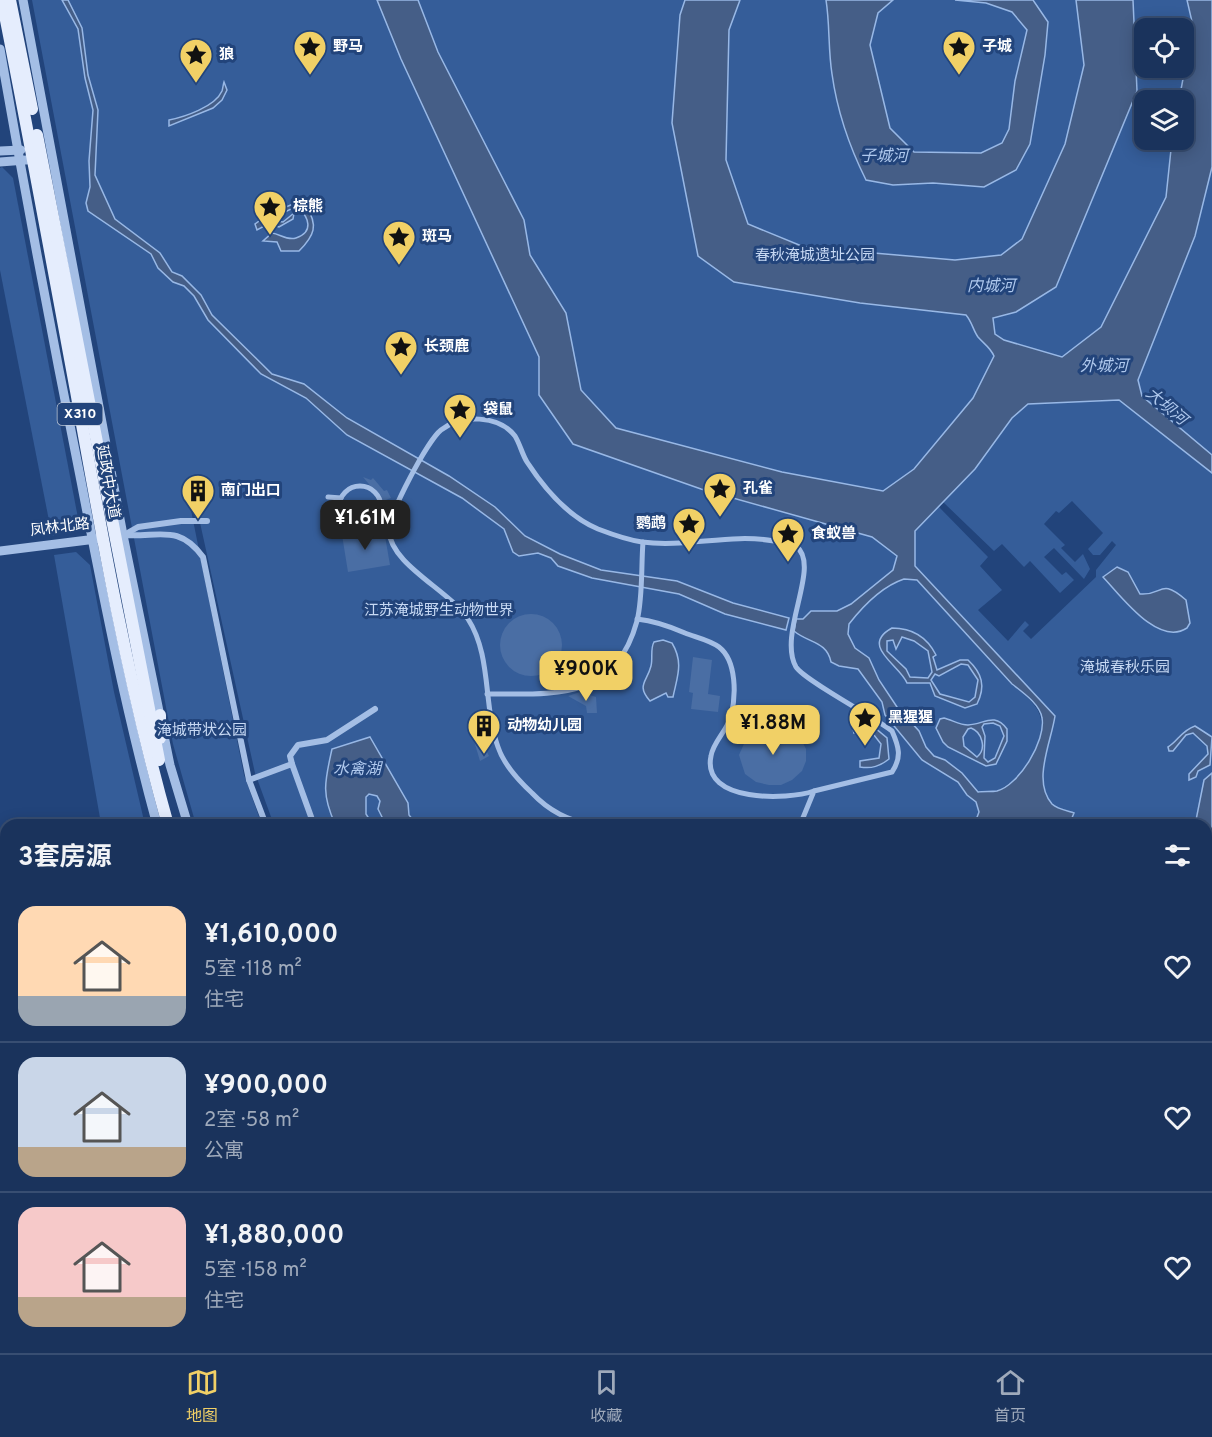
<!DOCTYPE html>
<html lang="zh">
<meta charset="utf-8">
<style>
body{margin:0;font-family:Overpass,"Noto Sans SC",sans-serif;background:#233b62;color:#f1f3f6;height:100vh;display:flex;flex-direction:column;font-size:22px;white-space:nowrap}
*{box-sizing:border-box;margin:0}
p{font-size:20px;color:#9faabb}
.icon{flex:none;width:33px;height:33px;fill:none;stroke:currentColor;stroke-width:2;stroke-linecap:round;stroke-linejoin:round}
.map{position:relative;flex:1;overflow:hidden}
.panel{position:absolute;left:0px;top:819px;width:1212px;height:534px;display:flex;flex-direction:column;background:#1a335c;border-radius:18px 18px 0 0;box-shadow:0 3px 15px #0003,0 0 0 2px #384e72}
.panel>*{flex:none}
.tools{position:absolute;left:1134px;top:18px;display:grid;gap:12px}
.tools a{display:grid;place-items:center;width:60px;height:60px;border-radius:12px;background:#1a335c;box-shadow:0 3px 15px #0003,0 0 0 2px #384e72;font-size:30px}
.price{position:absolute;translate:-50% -51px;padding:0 14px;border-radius:12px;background:#f1d066;color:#111;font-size:20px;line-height:39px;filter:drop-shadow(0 2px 3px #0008)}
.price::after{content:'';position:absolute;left:50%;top:36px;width:18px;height:14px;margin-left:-9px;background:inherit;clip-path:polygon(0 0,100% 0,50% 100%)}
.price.on{background:#222;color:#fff}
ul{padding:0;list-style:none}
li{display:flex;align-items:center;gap:18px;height:150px;padding:0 18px}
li+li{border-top:2px solid #384e72}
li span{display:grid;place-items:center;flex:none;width:168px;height:120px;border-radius:18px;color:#555}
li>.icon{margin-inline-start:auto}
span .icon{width:72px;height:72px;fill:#fffc;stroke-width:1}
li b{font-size:26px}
h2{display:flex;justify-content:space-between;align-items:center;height:72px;padding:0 18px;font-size:26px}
.tabs{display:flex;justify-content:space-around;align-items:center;height:84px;border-top:2px solid #384e72;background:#1a335c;font-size:16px;color:#9faabb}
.tabs a{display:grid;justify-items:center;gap:3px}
.tabs .on{color:#f1d066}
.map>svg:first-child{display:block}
</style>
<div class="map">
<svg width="1212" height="1353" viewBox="0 0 1212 1353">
<rect width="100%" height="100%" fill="#22447b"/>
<!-- green -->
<g fill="#355d99" fill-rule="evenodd">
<path d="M32 0H1212V455L1142 396 1119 400 1212 473V959H1206V825H985L1042 774 1054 716 915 566 914 559 917 580 1011 684C1038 705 1050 716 1035 750 1029 762 1024 771 1014 780 1009 784 1003 787 998 791 987 801 982 813 974 825H274L255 773 197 509 191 510 244 775 262 825H196L173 744ZM1144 28H1184V68H1144ZM1144 100H1184V140H1144ZM1072 501 1103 533 1088 549 1093 555H1100L1112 541 1116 545 1096 570V577L1031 639 1023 631 1029 625 1025 621 1008 641 978 610 1002 590 980 566 988 557 939 507 943 502 994 551 1002 544 1024 567 1030 561 1060 593 1074 580 1066 572 1062 575 1044 557 1054 548 1084 579 1090 569 1083 554 1075 562 1061 548 1065 545 1044 524 1056 511 1059 513Z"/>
<path d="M2 167 13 178 78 518 65 532 52 536 0 270V168Z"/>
<path d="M76 552 90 565 114 692 145 825H102L100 818 54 555Z"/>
</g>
<!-- water -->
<g fill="#455e87" stroke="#98b8e6" stroke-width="1.5" fill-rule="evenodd">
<path d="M62 0H68L82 28 88 75 98 110 95 175 115 219 160 253 172 272 182 276 201 295 212 315 272 374 304 384 347 418 449 476 495 507 525 536 560 554 601 570 677 581 733 603 789 618 786 630 725 614 679 594 592 578 558 566 551 558 538 553 519 556 513 552 504 529 462 498 347 435 306 398 261 374 208 320 194 296 184 286 173 282 158 268 151 254 88 211 86 203 90 187 89 161 93 110 85 78 78 29Z"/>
<path d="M377 0H418L438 52 524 220 530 255 566 313 581 390 616 428 782 472 883 491 914 469 973 398 994 356C990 347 984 344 978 337 973 330 972 322 966 315L860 303 734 282 698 256 672 123 680 15 685 0H740L729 30 726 160 748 224 804 247 955 260 1001 255 1022 239 1065 144 1084 65 1076 0H1133L1137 91 1056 287 1016 312 993 318 995 334 1004 340 1062 357 1101 327 1166 197 1172 140H1184V100H1179L1193 26 1187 0H1212V167L1195 236 1138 380 1142 396 1212 455V473L1119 400 1028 404 1012 418 975 469 915 531V566L1055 716C1051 743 1032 781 1052 804 1057 809 1068 811 1074 813L1069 825H1022L1003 818H991L985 825H974L979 812 976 802 967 795 958 782 922 760 885 715 882 702 858 669 839 666 831 662C827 641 808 643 794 631L796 619H803L811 611H837L851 604 893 570 897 556 872 537 701 489 573 444 539 395V357L401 59ZM904 579 917 580 1012 684C1022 692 1040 704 1042 718 1046 741 1019 785 997 791 991 792 984 791 978 792L962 773 945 760 934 756 926 747 919 731 897 707 879 680 869 658 855 648 848 634 849 624C863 606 883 586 904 579Z"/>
<path d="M826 0H893L878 13 870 45 890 128 914 152 981 153 1002 143 1009 129 1015 81 1027 30 1012 12 986 3 955 0H1033L1048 22 1045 55 1030 144 1016 170 984 187 933 183 893 185 866 180C850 148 837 110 832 74 828 49 830 25 826 0Z"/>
<path d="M224 82 227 90 222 100 213 108 169 126V120C184 117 215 107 222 91 223 88 223 85 224 82Z"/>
<path d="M293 204 306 207C319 225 314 236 299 251H281L277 242 263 241 272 233C280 234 287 241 296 238 314 232 309 217 298 208L291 209 268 220 283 222 294 213 293 219 279 227 268 224 257 230 255 224 269 214Z"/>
<path d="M1117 567 1128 572 1140 594C1164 596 1159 577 1186 600L1190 623 1187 628C1158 647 1121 596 1103 577Z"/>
<path d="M892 628C913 628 927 637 936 655L933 657 937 670 960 660H968C982 673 986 686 977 704L965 708 935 696 930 683H907C900 665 859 646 892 628ZM902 637 914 641 928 651 932 672 928 678 910 677 906 669 887 651V641L893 640 896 649ZM961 664 968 665 978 680 975 697 969 702 940 694 931 680 935 674 939 676Z"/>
<path d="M663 640 672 643C684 663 677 677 673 697H668L666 693 650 701C636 685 647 682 651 666 653 658 650 649 654 642Z"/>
<path d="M944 718C952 720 960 725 968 725 985 724 994 712 1007 729V741L996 764 986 766 948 747 943 742 936 728 940 719ZM993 723 1000 726 1004 736 995 758 988 762 984 758 985 736 982 727 984 724ZM971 728C982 732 987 749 977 757L964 746 963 737 968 729Z"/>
<path d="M852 725 875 728 887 738 889 759C880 766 872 769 860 767V761L879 758 881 744 874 735 865 737 861 730 854 733Z"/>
<path d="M1195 726 1212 737 1210 765 1198 771 1196 777 1189 780V774L1208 754 1207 746 1193 733 1186 735 1173 751H1169L1168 747C1178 741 1181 731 1195 726Z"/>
<path d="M370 737 408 803 409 815 417 825H375L380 824 383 819 378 809 380 801 377 796 369 794 366 797V814L373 825 335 824C321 793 325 781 332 749Z"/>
<path d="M1212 773V959H1206V825H1195L1204 780Z"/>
<path d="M1206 1089 1212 1127V1265Z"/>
<path d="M1212 1271V1353H1198L1199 1347H1206V1306H1210Z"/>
</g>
<!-- building -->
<g fill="#4a6ea4">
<path d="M363 477 371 480 373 478 384 491 387 490 391 498 383 501Z"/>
<path d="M374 530 375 538 385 536 390 565 348 572 342 535Z"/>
<circle cx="531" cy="645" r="31"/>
<path d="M693 657 712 660 708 694 720 696 718 712 691 709 693 693 689 692Z"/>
<path d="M580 692 596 697 597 713H587L586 706 568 696Z"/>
<path d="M773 726 789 730 800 737 806 749V761L802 771 792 780 781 785H769L756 782 745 774 739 755 747 737 759 730Z"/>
<path d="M480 738 489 756 480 761 474 741Z"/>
</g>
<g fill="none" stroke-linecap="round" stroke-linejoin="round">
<!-- pedestrian -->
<g stroke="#a4bee5" stroke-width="5">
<circle cx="360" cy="507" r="21"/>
<path d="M328 497 341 498"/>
<path d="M637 619C655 621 669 626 685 633 695 637 710 640 719 647 737 661 736 696 731 716 727 731 713 742 711 756 701 803 788 800 814 791"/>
<path d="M487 694C556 694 615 701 637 621 643 597 641 567 643 542"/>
<path d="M592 825C569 821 548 810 532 793 519 781 504 765 498 747 483 706 492 656 468 619 449 590 391 565 389 531 388 515 428 440 441 430 461 414 499 415 515 436 520 444 522 454 527 462 544 488 569 517 598 529 611 534 628 540 642 542 686 548 730 533 774 541 781 542 791 542 796 546 822 566 777 633 796 667 804 680 874 717 892 731 899 747 902 757 892 772L814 791 800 825"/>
</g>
<!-- minor -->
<g stroke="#a4bee5" stroke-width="6">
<path d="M123 535C158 538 178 523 203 557L249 780 266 825"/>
<path d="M124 535 138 527 181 521H207"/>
<path d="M292 764 290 756 298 745 327 740 375 709"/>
<path d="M249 780 292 764 314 825"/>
</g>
<!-- tertiary -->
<g stroke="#a4bee5" stroke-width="9">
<path d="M23 0 123 535 170 765 188 825"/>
<path d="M0 49C25 193 52 337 81 481 103 596 126 712 157 825"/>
<path d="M0 151 21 150"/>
<path d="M0 162 39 159"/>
<path d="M0 551 96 539"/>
<path d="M0 1028 6 1025"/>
<path d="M390 1347 391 1353"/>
</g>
<!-- primary -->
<g stroke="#e5edfd" stroke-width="12">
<path d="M2 0C28 130 52 261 76 391 102 537 128 683 168 825"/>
<path d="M10 0 32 109"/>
<path d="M37 135 159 760"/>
<path d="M160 738V715"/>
<path d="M364 1347 365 1353"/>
<path d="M375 1347 378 1353"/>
</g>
</g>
<!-- icons -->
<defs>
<g id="sight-pin" transform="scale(1.725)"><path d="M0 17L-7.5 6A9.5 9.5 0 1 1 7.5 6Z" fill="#f1d066" stroke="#22447b"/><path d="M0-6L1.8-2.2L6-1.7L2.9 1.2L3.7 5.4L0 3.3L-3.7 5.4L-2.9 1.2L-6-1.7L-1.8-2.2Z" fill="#111"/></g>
<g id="building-pin" transform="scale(1.725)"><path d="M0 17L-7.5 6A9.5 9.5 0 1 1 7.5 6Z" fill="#f1d066" stroke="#22447b"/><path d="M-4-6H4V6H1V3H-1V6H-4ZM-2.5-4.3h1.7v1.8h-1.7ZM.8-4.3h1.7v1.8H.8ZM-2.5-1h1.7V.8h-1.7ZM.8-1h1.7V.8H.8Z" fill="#111"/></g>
</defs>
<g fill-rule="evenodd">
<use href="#sight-pin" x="310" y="47"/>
<use href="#sight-pin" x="959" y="47"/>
<use href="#sight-pin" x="196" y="55"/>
<use href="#sight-pin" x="270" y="207"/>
<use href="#sight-pin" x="399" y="237"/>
<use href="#sight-pin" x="401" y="347"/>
<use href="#sight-pin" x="460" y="410"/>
<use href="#sight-pin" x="720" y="489"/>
<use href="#building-pin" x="198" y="491"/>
<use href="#sight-pin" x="689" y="524"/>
<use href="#sight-pin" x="788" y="534"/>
<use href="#sight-pin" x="865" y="718"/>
<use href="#building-pin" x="484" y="726"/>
</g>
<g text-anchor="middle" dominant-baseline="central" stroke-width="6" stroke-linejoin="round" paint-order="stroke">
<!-- shield labels -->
<rect fill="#22447b" stroke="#bdc7d7" stroke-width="1.5" x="57.5" y="403" width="45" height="22" rx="4.5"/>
<g font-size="14" font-weight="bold" fill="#fff">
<text x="80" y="414">X310</text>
</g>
<!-- poi labels -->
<g font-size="15" font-weight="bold" fill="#fff" stroke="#22447b" text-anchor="start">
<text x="333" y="47">野马</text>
<text x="982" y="47">子城</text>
<text x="219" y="55">狼</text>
<text x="293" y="207">棕熊</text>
<text x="422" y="237">斑马</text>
<text x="424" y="347">长颈鹿</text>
<text x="483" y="410">袋鼠</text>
<text x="743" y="489">孔雀</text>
<text x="221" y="491">南门出口</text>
<text x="666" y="524" text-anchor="end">鹦鹉</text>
<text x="811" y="534">食蚁兽</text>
<text x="888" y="718">黑猩猩</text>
<text x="507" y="726">动物幼儿园</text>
</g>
<!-- park labels -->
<g font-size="15" fill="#c7d9f4" stroke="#22447b">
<text x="815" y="256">春秋淹城遗址公园</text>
<text x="439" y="611">江苏淹城野生动物世界</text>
<text x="1125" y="668">淹城春秋乐园</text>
<text x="202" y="731">淹城带状公园</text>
</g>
<!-- street labels -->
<g font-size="15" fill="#fff" stroke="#22447b">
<text transform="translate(107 482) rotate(80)">延政中大道</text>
<text transform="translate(60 528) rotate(-7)">凤林北路</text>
</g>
<!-- water labels -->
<g font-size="16" font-style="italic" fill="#afc8ed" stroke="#22447b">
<text x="884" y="157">子城河</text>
<text x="991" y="287">内城河</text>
<text x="1104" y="367">外城河</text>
<text transform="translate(1166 407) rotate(40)">大坝河</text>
<text x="357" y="770">水禽湖</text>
</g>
</g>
</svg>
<div class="tools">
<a><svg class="icon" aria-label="locate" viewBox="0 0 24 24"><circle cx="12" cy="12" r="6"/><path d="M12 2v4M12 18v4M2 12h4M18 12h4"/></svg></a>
<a><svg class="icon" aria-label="layers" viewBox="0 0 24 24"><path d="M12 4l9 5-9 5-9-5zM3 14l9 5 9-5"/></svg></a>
</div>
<b class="price on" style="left:365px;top:551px">¥1.61M</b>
<b class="price" style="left:586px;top:702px">¥900K</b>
<b class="price" style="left:773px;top:756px">¥1.88M</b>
<section class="panel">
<h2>3套房源<svg class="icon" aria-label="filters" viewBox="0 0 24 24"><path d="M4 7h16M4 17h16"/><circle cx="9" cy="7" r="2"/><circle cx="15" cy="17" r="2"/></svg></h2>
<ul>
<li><span style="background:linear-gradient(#ffd9b3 75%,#9aa5b1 0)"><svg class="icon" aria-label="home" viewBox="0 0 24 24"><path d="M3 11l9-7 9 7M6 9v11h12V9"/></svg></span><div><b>¥1,610,000</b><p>5室 · 118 m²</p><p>住宅</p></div><svg class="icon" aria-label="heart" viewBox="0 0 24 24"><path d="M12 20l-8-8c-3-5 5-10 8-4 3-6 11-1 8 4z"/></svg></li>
<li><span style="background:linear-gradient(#c9d6e8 75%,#b9a48a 0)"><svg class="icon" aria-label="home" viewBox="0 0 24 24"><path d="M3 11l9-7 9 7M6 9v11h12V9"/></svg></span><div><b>¥900,000</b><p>2室 · 58 m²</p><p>公寓</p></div><svg class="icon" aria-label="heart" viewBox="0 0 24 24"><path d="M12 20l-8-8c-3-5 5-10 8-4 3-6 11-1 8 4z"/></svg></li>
<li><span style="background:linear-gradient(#f6c9c9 75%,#b9a48a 0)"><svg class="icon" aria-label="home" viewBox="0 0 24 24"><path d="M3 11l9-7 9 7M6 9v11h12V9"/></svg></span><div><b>¥1,880,000</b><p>5室 · 158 m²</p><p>住宅</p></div><svg class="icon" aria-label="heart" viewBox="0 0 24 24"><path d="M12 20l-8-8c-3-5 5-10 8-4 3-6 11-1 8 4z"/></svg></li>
</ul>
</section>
</div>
<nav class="tabs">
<a class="on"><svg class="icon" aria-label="map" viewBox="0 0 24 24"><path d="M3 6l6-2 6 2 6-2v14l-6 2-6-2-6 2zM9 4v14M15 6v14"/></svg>地图</a>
<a><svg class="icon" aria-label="saved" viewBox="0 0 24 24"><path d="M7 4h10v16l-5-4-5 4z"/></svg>收藏</a>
<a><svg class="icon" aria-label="home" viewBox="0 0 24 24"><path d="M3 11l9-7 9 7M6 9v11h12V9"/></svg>首页</a>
</nav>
